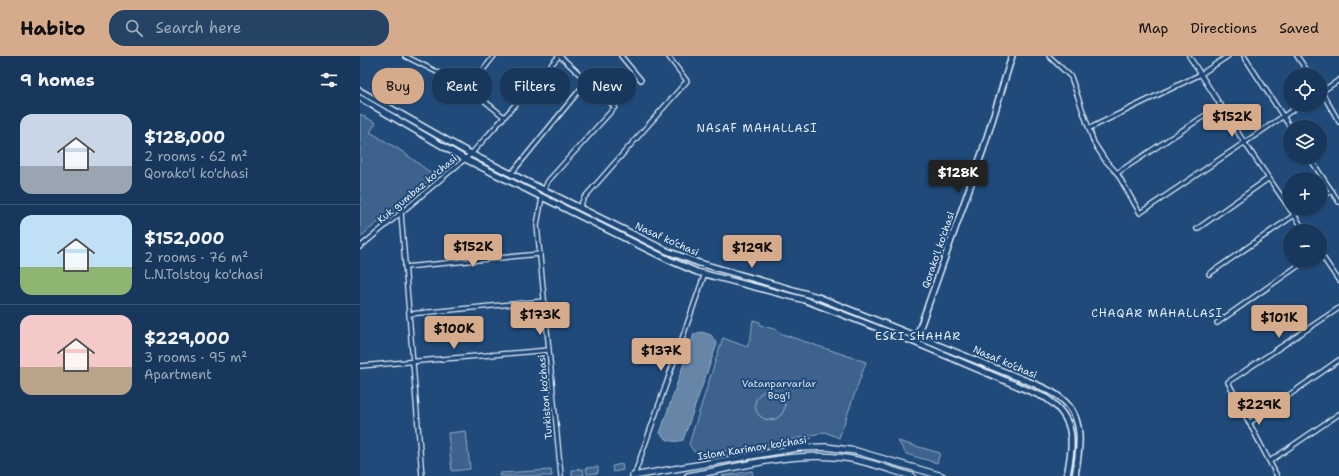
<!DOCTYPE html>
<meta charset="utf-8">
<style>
body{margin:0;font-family:"Shantell Sans",sans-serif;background:#244365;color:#f1f3f6;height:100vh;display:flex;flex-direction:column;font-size:15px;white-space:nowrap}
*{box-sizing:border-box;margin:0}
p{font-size:13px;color:#9eacbb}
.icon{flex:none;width:22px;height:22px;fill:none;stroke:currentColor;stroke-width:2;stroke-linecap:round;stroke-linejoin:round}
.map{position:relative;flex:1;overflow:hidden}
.side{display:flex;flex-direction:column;background:#17385c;width:360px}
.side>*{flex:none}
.banner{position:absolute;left:12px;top:12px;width:380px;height:36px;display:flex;gap:8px}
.fabs{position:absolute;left:923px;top:12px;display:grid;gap:8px}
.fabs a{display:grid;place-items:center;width:44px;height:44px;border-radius:50%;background:#17385c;box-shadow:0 1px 3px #0004,0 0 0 1px #365272;font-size:20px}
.price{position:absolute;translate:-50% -34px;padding:0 9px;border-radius:4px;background:#d6ab8b;color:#111;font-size:13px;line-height:26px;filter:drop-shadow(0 1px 2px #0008)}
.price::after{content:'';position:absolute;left:50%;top:24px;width:12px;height:9px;margin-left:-6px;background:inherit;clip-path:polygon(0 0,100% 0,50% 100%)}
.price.on{background:#222;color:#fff}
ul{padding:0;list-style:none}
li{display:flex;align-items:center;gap:12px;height:100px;padding:0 20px}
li+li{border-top:1px solid #365272}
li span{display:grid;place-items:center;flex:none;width:112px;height:80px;border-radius:12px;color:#555}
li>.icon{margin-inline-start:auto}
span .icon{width:48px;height:48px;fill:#fffc;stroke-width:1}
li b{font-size:17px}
h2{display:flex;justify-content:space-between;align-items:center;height:48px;padding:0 20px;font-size:17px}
.chip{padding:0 14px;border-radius:16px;background:#17385c;box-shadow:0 1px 3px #0004,0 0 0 1px #365272;font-size:14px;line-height:36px}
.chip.on{background:#d6ab8b;color:#111}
header{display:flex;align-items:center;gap:24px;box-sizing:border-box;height:56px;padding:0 20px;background:#d6ab8b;color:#111}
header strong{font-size:19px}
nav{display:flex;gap:22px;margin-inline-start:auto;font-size:14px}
.search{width:280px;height:36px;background:#244365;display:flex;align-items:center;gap:10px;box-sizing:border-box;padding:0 14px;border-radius:16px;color:#9eacbb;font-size:15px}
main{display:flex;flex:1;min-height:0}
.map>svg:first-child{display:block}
</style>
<header>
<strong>Habito</strong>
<div class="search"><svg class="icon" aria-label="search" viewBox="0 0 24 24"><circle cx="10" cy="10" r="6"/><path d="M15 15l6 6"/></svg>Search here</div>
<nav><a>Map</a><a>Directions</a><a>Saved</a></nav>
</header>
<main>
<section class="side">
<h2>9 homes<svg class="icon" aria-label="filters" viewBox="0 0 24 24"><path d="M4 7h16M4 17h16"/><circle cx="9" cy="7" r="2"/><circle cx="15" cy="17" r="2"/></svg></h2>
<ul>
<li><span style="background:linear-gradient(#c9d6e8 65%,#9aa5b1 0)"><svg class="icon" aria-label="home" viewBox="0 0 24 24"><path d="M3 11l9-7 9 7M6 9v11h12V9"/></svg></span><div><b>$128,000</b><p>2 rooms · 62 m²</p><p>Qorako'l ko'chasi</p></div></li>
<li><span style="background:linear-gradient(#bfe0f5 65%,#8fb573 0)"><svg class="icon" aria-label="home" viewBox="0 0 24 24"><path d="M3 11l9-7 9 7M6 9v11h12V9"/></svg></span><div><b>$152,000</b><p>2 rooms · 76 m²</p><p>L.N.Tolstoy ko'chasi</p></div></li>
<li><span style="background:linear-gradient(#f6c9c9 65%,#b9a48a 0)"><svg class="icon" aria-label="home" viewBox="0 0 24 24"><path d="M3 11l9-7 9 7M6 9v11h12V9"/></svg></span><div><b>$229,000</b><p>3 rooms · 95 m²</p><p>Apartment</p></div></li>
</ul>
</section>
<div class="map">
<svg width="979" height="420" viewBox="0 0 979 420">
<rect width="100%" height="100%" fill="#1f4a7a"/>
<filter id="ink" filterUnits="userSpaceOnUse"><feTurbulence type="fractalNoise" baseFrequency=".025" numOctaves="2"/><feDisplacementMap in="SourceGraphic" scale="8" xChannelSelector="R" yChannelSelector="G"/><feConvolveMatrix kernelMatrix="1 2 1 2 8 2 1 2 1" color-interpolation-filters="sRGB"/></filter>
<g filter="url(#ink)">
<!-- green -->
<g fill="#3c628c" stroke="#92aac2">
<path d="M0 58 16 67 10 76 43 96 75 120 0 181Z"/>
<path d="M393 264 400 266V269L417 274 422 278 506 306 479 382 465 376 426 385 340 399 334 396 329 388 362 284 363 282 387 291 391 280Z"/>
<path d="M106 375 110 413 92 415 88 377Z"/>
<path d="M452 382 422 391 340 406 338 404Z"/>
<path d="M538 385 580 397 577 407 546 398Z"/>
<path d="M262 408 263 414 253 416 252 410Z"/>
<path d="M238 411V417L227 418 226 412Z"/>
<path d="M223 413 224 419 212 420V414Z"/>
<path d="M191 414 192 420H139L140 417Z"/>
<path d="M392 415 393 420H362Z"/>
</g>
<!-- water -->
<path fill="#6685a7" stroke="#9ab0c7" d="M341 276 351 279 357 288 323 384C313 387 306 385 300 377L334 278Z"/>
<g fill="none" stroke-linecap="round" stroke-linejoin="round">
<!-- stream -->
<circle stroke="#9ab0c7" stroke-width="1" cx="410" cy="349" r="15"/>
<!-- street casing -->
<g stroke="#e8f1f8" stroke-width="6">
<g id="street">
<path d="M45 0 109 32 144 61"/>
<path d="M261 0 281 24"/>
<path d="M689 0 711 21 734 87 745 104 757 117 780 157 940 49"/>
<path d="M829 0 884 86 930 153"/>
<path d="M884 0 930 71"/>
<path d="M937 0 950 19"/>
<path d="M109 32 134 0"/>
<path d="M960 33 979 66"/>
<path d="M961 36 979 24"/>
<path d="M730 72 841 18 868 0"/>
<path d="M949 101 979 146"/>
<path d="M757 117 861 49"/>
<path d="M151 118 227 25"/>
<path d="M184 134 188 125 255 51 200 0"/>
<path d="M182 142 177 169 201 420"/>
<path d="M960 142 972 135"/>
<path d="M219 152 224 142 327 25 308 0"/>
<path d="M930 153 945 175"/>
<path d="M41 157 62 420"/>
<path d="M837 173 909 122"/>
<path d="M0 191 111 98 199 0"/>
<path d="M960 197 979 225"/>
<path d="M45 211 180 198"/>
<path d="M849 218 943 153"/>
<path d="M49 258 184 245"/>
<path d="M857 267 945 205"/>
<path d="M0 310 189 294"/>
<path d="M889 367 979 304"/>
<path d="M910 405 979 358"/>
<path d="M274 420 345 217"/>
<path d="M917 420 868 326 979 252"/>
</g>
</g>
<!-- secondary casing -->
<g stroke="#e8f1f8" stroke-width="8">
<g id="secondary">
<path d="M0 35 111 98 307 195 339 207 458 241 670 326C679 330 690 334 698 340 726 359 720 392 715 420"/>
<path d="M0 42 105 103 309 204 337 216 445 244 554 286 686 342C717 363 713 387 707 420"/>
<path d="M557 280 623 94 652 0"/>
</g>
</g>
<!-- primary casing -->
<g stroke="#e8f1f8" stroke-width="8">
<g id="primary">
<path d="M273 420 437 392 466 391 496 395 582 420"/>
<path d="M328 420C375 412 426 397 474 401 500 402 527 413 552 420"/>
</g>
</g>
<!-- street -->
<use href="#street" stroke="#1f4a7a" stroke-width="3.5"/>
<!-- secondary -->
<use href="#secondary" stroke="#1f4a7a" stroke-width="5"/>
<!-- primary -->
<use href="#primary" stroke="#1f4a7a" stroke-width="5.5"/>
</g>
</g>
<g text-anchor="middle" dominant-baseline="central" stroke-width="4" stroke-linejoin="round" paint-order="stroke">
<!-- street labels -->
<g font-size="10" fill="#e8f1f8" stroke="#1f4a7a">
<text transform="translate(57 133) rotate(-40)">Kuk gumbaz ko'chasi</text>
<text transform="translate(307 183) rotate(24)">Nasaf ko‘chasi</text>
<text transform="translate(578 194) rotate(-71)">Qorako'l ko'chasi</text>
<text transform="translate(645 306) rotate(23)">Nasaf ko‘chasi</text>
<text transform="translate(185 341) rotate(-95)">Turkiston ko'chasi</text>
<text transform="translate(392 392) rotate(-9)">Islom Karimov ko‘chasi</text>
</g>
<!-- park labels -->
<g font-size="10" fill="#d7e3ed" stroke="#1f4a7a">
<text x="419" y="327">Vatanparvarlar<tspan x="419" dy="12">Bog'i</tspan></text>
</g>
<!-- neighbourhood labels -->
<g font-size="11" letter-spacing="1" fill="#e8f1f8" stroke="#1f4a7a">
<text x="397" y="72">NASAF MAHALLASI</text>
<text x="797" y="257">CHAQAR MAHALLASI</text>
<text x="558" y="280">ESKI SHAHAR</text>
</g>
</g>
</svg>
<div class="fabs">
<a><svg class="icon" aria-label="locate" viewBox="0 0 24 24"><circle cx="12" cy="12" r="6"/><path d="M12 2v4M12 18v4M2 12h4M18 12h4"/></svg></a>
<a><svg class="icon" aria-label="layers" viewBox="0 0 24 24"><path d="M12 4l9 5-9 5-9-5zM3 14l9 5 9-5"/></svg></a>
<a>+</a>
<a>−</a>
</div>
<b class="price" style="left:872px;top:82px">$152K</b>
<b class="price on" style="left:598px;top:138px">$128K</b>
<b class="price" style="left:113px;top:212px">$152K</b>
<b class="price" style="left:392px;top:213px">$129K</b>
<b class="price" style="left:180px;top:280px">$173K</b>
<b class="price" style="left:919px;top:283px">$101K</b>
<b class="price" style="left:94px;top:294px">$100K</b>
<b class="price" style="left:301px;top:316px">$137K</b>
<b class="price" style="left:899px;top:370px">$229K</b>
<div class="banner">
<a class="chip on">Buy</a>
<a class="chip">Rent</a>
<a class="chip">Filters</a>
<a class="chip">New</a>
</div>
</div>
</main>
